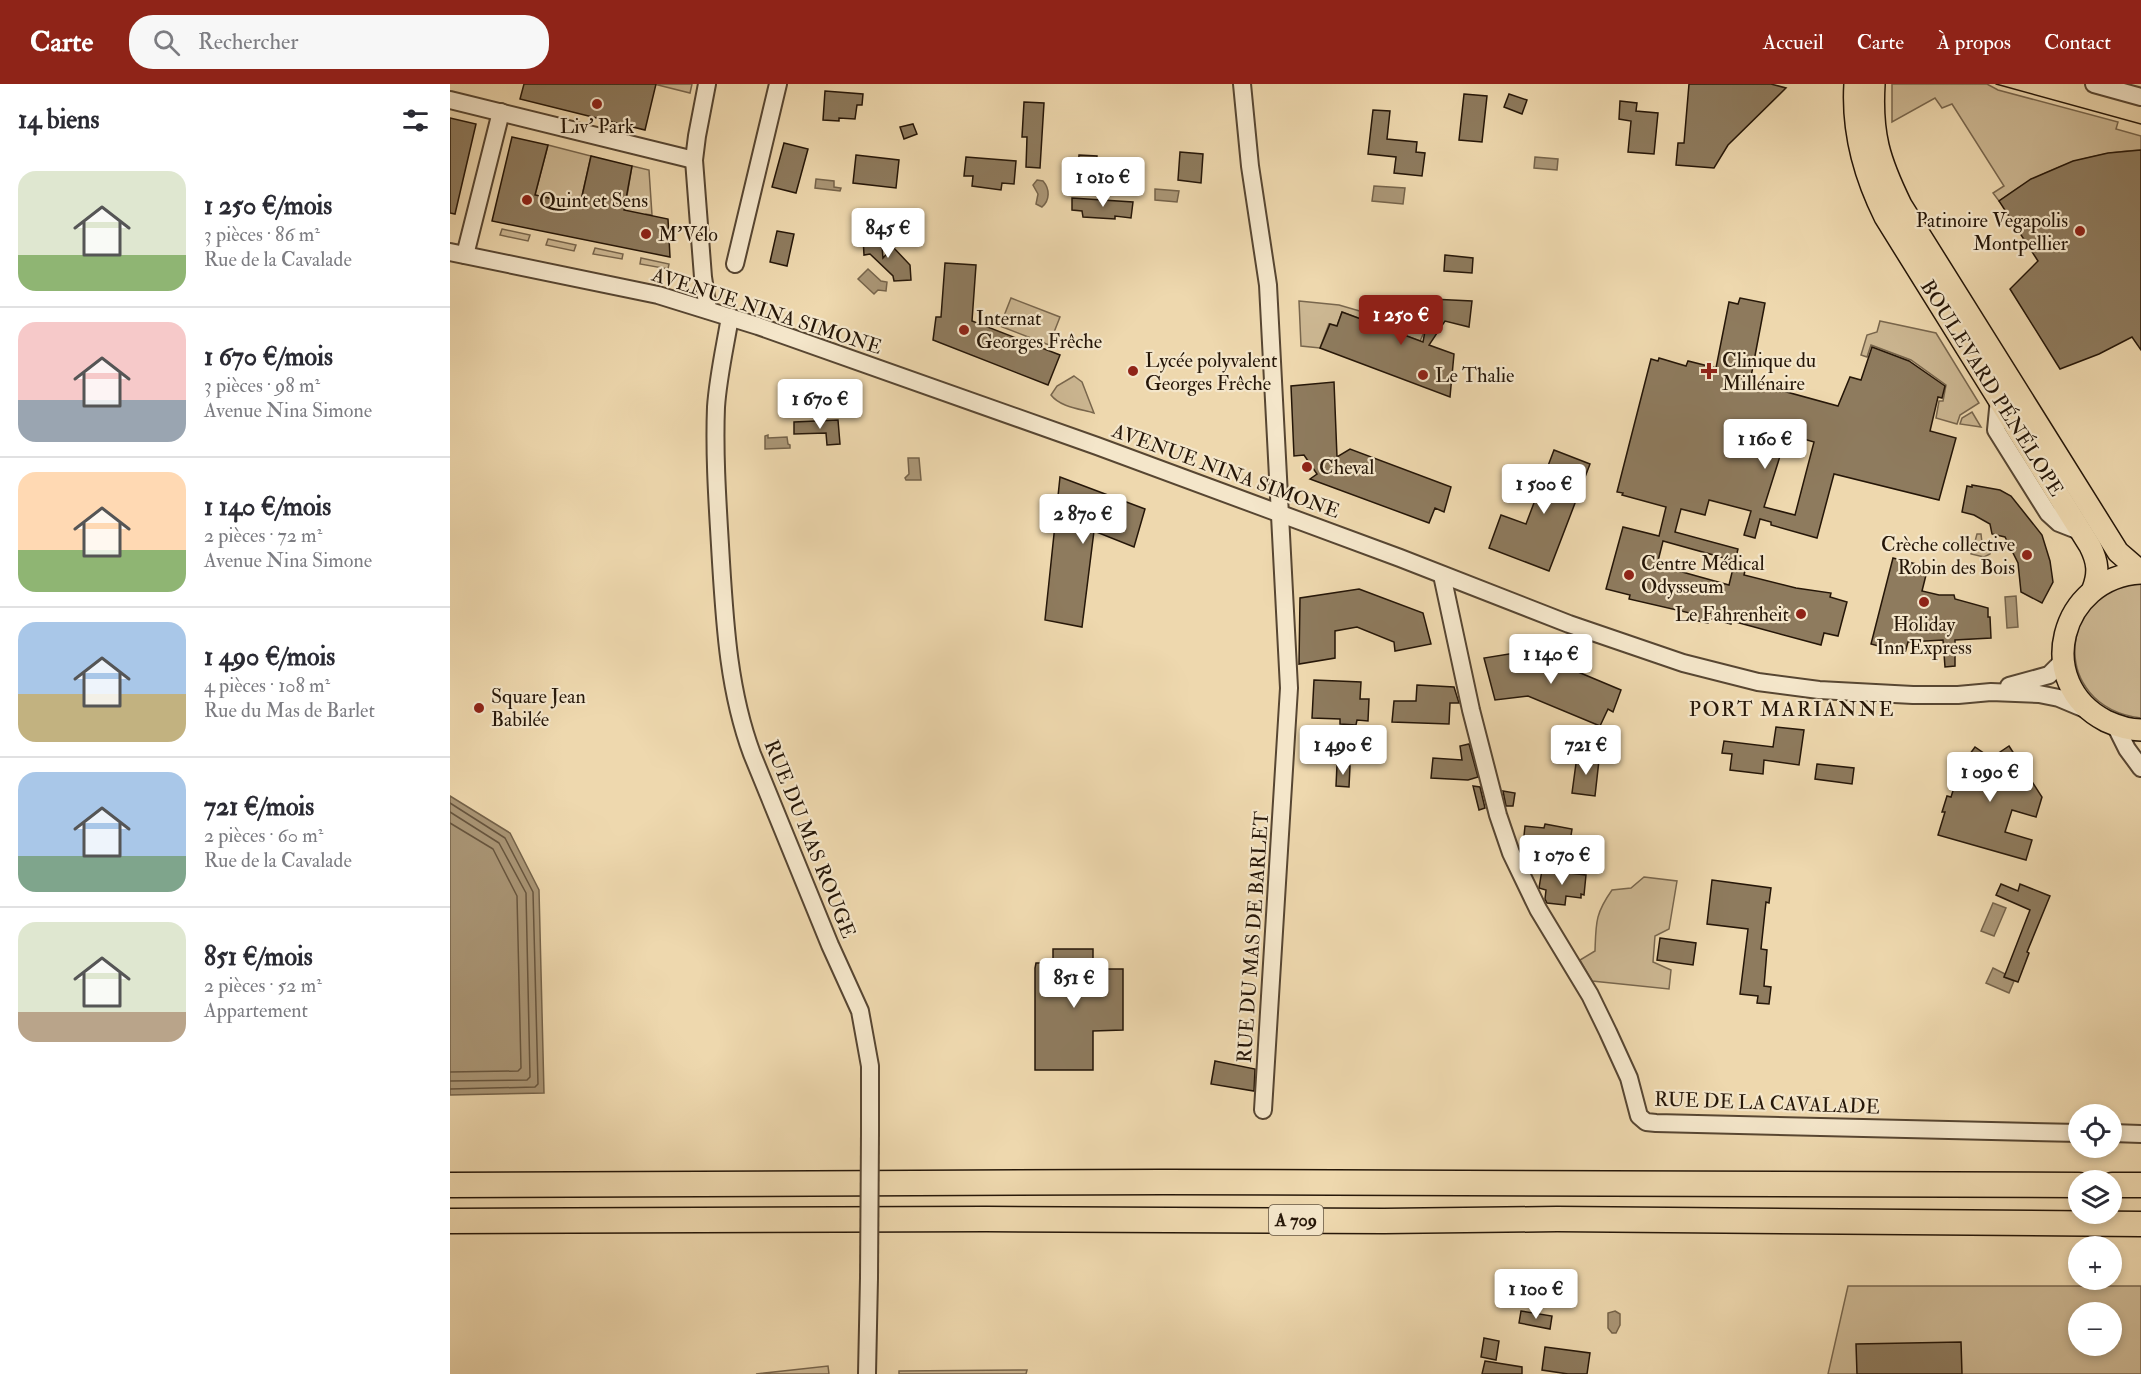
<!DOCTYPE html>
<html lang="fr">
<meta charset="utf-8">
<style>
body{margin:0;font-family:"IM FELL Double Pica",serif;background:#f7f7f7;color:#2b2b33;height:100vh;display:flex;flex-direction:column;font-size:22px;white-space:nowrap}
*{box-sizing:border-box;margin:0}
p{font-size:20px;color:#7c7c81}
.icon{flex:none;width:33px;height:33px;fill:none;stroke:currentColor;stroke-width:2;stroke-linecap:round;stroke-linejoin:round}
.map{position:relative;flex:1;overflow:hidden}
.details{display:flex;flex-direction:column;background:#fff;width:450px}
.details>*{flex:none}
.controls{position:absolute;left:1618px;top:1020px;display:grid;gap:12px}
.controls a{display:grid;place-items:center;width:54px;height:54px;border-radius:50%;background:#fff;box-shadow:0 3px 9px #0003;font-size:30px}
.price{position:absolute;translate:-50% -51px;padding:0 14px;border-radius:6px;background:#fff;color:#222;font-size:20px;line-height:39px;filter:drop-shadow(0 2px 3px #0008)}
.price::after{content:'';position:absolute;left:50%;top:36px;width:18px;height:14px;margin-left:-9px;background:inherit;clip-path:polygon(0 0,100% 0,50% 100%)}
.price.selected{background:#8f2418;color:#fff}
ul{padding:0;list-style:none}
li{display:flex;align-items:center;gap:18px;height:150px;padding:0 18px}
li+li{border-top:2px solid #e1e1e2}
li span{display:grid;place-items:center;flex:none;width:168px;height:120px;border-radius:18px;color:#555}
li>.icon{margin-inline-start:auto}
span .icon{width:72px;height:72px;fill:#fffc;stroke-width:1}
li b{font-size:26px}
h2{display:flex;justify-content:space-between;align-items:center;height:72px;padding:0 18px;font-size:26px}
header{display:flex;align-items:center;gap:36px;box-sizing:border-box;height:84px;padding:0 30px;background:#8f2418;color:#fff}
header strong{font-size:28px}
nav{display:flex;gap:33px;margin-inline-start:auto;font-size:21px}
.search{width:420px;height:54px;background:#f7f7f7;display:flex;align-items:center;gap:15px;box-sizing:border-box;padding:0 21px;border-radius:24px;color:#7c7c81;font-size:22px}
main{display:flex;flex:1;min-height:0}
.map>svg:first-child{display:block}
</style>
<header>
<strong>Carte</strong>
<div class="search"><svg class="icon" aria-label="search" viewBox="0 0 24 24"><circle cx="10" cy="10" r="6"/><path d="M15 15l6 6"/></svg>Rechercher</div>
<nav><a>Accueil</a><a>Carte</a><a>À propos</a><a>Contact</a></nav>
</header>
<main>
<section class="details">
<h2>14 biens<svg class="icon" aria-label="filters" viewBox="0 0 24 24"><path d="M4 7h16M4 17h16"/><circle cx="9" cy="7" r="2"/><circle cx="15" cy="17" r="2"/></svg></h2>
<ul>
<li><span style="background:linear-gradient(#dfe7d0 70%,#8fb573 0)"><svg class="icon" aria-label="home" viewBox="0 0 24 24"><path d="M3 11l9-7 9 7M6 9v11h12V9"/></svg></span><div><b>1 250 €/mois</b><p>3 pièces · 86 m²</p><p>Rue de la Cavalade</p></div></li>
<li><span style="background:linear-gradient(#f6c9c9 65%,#9aa5b1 0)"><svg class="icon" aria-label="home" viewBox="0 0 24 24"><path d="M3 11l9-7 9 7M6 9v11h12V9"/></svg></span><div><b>1 670 €/mois</b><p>3 pièces · 98 m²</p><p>Avenue Nina Simone</p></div></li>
<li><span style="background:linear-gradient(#ffd9b3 65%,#8fb573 0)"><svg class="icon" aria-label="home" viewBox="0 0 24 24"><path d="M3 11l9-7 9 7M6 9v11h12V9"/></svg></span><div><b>1 140 €/mois</b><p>2 pièces · 72 m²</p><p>Avenue Nina Simone</p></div></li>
<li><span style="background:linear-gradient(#a9c7e8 60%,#c2b280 0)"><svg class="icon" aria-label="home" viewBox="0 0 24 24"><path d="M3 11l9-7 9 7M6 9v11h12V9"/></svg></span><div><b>1 490 €/mois</b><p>4 pièces · 108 m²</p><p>Rue du Mas de Barlet</p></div></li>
<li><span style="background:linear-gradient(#a9c7e8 70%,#7fa58c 0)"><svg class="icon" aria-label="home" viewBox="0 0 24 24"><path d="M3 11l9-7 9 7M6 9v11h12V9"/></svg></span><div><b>721 €/mois</b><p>2 pièces · 60 m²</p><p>Rue de la Cavalade</p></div></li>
<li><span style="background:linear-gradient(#dfe7d0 75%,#b9a48a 0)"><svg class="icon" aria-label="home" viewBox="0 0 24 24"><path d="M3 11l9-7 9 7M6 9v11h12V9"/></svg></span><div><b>851 €/mois</b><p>2 pièces · 52 m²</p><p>Appartement</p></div></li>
</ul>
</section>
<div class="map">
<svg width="1691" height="1290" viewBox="0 0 1691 1290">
<rect width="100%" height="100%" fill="#eed8ae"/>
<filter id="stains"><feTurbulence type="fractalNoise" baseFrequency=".00333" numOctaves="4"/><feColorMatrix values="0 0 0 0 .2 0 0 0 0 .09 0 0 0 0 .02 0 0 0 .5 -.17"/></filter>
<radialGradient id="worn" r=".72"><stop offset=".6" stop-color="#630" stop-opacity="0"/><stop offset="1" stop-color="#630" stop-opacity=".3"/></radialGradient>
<!-- green -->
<g fill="#ccb792" stroke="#78664d" stroke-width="1.5" fill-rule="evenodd">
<path d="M204 0H242L240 9Z"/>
<path d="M1442 0H1537L1548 6 1668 38 1666 45 1691 52V66C1639 68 1591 86 1549 117L1543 109 1554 102 1502 20 1492 24 1485 14 1442 38Z"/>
<path d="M98 61 141 72 130 121 85 111Z"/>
<path d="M182 82 199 86 202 131 196 130 195 135 174 130Z"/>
<path d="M52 145 80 151 78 157 50 151Z"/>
<path d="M98 155 126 161 124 167 96 161Z"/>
<path d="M145 164 173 170 172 175 143 170Z"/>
<path d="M191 174 219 180 218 185 190 180Z"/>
<path d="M561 214 610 233 599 261 550 242Z"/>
<path d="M849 217 889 221 975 246 970 257 892 228 887 242 879 240 870 264 851 262Z"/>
<path d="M1430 237 1486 249 1529 319 1510 331 1507 340 1486 334 1489 317H1493L1496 301 1461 276 1421 261 1417 273 1411 271 1417 251 1427 248Z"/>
<path d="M624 292 632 298 644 329C630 325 610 323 601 311L607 302Z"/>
<path d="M1522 328 1531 343 1510 340 1512 334Z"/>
<path d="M1527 450H1531L1532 459 1539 462 1541 466 1540 470 1534 473 1521 470V464L1524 461Z"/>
<path d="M1691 500V634C1596 622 1610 501 1691 500Z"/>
<path d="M1194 793 1227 797 1219 845 1205 852 1203 878 1221 886 1219 905 1142 897 1130 876 1145 867C1146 839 1145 830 1162 806L1181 804Z"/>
<path d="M1398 1202H1691V1290H1378ZM1629 1228H1662V1262H1629Z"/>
<path d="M378 1282 379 1290H306Z"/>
<path d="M577 1286 576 1290H449V1287Z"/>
</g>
<!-- water -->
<g fill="#aa9676" stroke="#75634a" stroke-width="1.5">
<path d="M1085 73 1108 75 1107 86 1084 84Z"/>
<path d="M366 95 384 97V103L391 104 390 107 365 104Z"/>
<path d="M587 96 593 97C600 105 600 116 592 123L586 120 588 110 583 101Z"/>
<path d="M924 102 955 104 953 120 922 117Z"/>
<path d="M705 105 729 107 727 118 705 116Z"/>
<path d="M418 185 431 197 437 198 436 207 428 206 424 210 408 195Z"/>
<path d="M318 351V354L337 353 338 360 340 361V364L315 365V352Z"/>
<path d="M458 374H469L471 396H456L455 394 459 390Z"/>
<path d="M1566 512 1568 543 1557 544 1555 513Z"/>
<path d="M0 712 60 749 89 806 94 1009 0 1011Z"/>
<path d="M1543 819 1556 824 1544 852 1531 847Z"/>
<path d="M1543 884 1555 890 1554 893 1564 897 1559 909 1536 899Z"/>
<path d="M1165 1227 1170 1230V1241L1166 1249H1162L1158 1244V1229Z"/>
</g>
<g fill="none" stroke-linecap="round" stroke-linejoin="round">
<!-- shore -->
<g stroke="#68563f" stroke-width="1.5">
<path d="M0 719 55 754 83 808 88 1000 85 1003 0 1005"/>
<path d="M0 728 49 759 76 809 80 993 77 996 0 997"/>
<path d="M0 739 43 765 67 812 71 984 68 987 0 988"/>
</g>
</g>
<!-- building -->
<g fill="#8e7b5e" stroke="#251608" stroke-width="1.5" fill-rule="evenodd">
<path d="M74 0H206L195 46 70 15Z"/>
<path d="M1239 0H1321L1336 4 1278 61 1264 84 1226 81 1228 59H1234Z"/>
<path d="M375 7 413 10 412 21H407L405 35 389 34V37L373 36Z"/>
<path d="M1014 10 1037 12 1032 58 1009 56Z"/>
<path d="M1059 10 1077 16 1072 30 1054 23Z"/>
<path d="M1170 17 1187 19 1186 27 1208 29 1204 70 1178 68 1181 37 1169 35Z"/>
<path d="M574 18 594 19 590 84 576 83 577 53H572Z"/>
<path d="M923 26 940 27 937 55 967 58 966 68 975 69 972 92 944 89 946 73 918 70Z"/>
<path d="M0 34 26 40 5 130 0 129Z"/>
<path d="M463 40 467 50 454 55 450 43Z"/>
<path d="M62 53 98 61 85 111 130 121 141 72 182 82 174 126 218 135 220 173 42 137Z"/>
<path d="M334 59 358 65 346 109 322 103Z"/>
<path d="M1691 66V266L1682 253 1649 270 1610 285 1560 205 1588 177 1549 117 1581 95 1623 77 1658 69Z"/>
<path d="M730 68 753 70 751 99 728 96Z"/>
<path d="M406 71 449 76 446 104 403 99Z"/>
<path d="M629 71 647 72 646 83H628Z"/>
<path d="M516 73 566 77 564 100 552 99 551 106 522 102 523 92H514Z"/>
<path d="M622 114 683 118 681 134 665 132V135L633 133 632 127 622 126Z"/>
<path d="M327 147 344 150 337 182 320 178Z"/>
<path d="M431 151 433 174 443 163 460 181 461 196 444 197 443 192 420 170 414 171 413 153Z"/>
<path d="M995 171 1023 174 1022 189 994 187Z"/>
<path d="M495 179 526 181 522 237 610 271 598 301 483 256 486 233H491Z"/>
<path d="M1290 214 1315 219 1300 298 1388 322 1400 293 1411 296 1422 263 1459 277 1495 302 1492 314 1488 313 1480 347 1506 354 1489 416 1384 390 1367 454 1321 441V438L1310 435 1305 454 1294 451 1301 427 1259 416 1255 431 1231 425 1225 448 1288 465 1285 477 1213 457 1207 481 1279 501 1285 476 1297 479 1294 491 1346 504 1381 509 1380 513 1397 518 1388 552 1374 549 1371 561 1282 537 1281 540 1259 534 1258 539 1239 535 1240 529 1179 515 1180 511 1156 505 1173 443 1209 452 1216 423 1172 411 1173 409 1167 408 1201 275 1208 277 1209 274 1236 282 1238 277 1266 284 1279 218 1288 220ZM1337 350 1364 358 1345 431 1314 423Z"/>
<path d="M981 215 1022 217 1019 243 995 237 979 261 1004 270 1000 313 870 264 880 240 887 242 892 228 973 258Z"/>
<path d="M884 298 887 373 900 365 1001 403 994 428 985 424 979 439 860 395 867 390 854 371 844 372 841 302Z"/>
<path d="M388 336 390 360 377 361 376 349 344 350V338Z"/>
<path d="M1104 366 1140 380 1099 487 1039 464 1051 431 1076 440Z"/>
<path d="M610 393 695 425 684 463 644 447 632 543 595 536Z"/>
<path d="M1522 401 1550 406 1561 412 1592 451 1600 477 1603 498 1592 519 1571 508 1568 479 1555 453 1542 450 1540 440 1524 431 1512 428 1517 402 1522 403Z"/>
<path d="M1443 474 1478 483 1472 507 1489 511H1504L1505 515 1538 524V533H1540L1541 554 1505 556V582L1495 583 1493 556 1458 558 1455 569 1421 560Z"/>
<path d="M909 505 973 529 981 560 945 567 944 558 907 543 885 547V574L849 580 850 514Z"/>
<path d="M1078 567 1171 606 1163 628 1158 625 1150 642 1078 612 1045 616 1034 574Z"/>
<path d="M864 596 911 598 910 615H919L918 637 907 636 906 641 890 640V635L862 634Z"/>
<path d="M967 601 1004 603 1009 619H1000L999 640 942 638 944 617H966Z"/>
<path d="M1326 643 1354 646 1349 681 1314 676 1313 690 1280 686 1282 670 1272 669 1274 657 1323 663Z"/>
<path d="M1019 660 1028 693 1018 696 981 694 983 674 1012 676 1010 662Z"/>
<path d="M1559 662 1592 713 1586 733 1562 726 1555 748 1582 756 1576 776 1488 751 1495 728H1492L1497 712 1501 713 1511 682 1525 663 1541 674Z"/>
<path d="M1127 672 1149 676 1145 712 1122 709Z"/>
<path d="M1367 680 1404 684 1402 700 1365 695Z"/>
<path d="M887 681 900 682 899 703 886 702Z"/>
<path d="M1023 702 1030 703 1035 724 1029 726Z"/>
<path d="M1053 707 1065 709 1063 722H1056Z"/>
<path d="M1095 740 1122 745 1120 758 1098 757 1097 763 1073 761 1075 742 1094 744Z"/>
<path d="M1092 786 1136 791 1134 811 1131 810V814L1116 812 1115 821 1097 819 1095 815 1096 806 1089 804Z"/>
<path d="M1262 796 1321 804 1319 819 1316 818 1311 865 1317 866 1314 902 1321 903 1319 920 1307 919 1308 912 1290 910 1298 845 1257 840Z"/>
<path d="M1551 800 1568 807 1570 800 1600 812 1577 868 1579 869 1568 898 1554 893 1580 826 1546 811Z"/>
<path d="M1210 854 1246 859 1243 881 1207 876Z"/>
<path d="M603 865H643V885H673V946L643 947V986H585V884L586 879H603Z"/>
<path d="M765 977 805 985 804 1007 761 1000Z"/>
<path d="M1071 1227 1102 1232 1100 1245 1069 1239Z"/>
<path d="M1034 1254 1049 1257 1046 1276 1031 1273Z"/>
<path d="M1511 1258 1512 1290H1407L1406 1260Z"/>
<path d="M1095 1263 1140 1269 1137 1290H1118L1092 1286Z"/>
<path d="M1035 1277 1072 1283V1290H1032Z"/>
</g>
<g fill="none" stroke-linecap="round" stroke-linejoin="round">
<!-- minor casing -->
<g stroke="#574632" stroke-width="20">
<g id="minor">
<path d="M257 0 247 52 244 76 253 193 258 226"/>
<path d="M792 0 800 82 818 201 839 604 813 1026"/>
<path d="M1644 0 1691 13"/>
<path d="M0 16 244 76"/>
<path d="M0 168 208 211 308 242 647 362 950 474 1119 540 1233 579 1308 598 1369 606 1463 611H1508L1541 608 1589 610 1609 614 1640 627"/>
<path d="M15 171 51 28"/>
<path d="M285 180 328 0"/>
<path d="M280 233C275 263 268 293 266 323 264 374 268 426 271 478 275 543 279 608 302 670L380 861 410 927 420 982V1049"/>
<path d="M1549 315 1546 346 1598 429 1609 439 1632 448"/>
<path d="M992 491 1021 626 1048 731 1061 769 1088 825 1140 911 1158 948 1179 994 1189 1032 1196 1038 1206 1039 1629 1049"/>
<path d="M1559 602 1599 591 1613 577"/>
<path d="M1665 641 1677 665 1691 684"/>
<path d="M1662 1049 1691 1050"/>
<path d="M417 1290 419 1194"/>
</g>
</g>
<!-- major casing -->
<g stroke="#251608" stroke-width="24">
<g id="major">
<path d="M1405 0C1402 48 1414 91 1435 133L1640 462C1648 478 1649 489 1643 505"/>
<path d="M1424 0C1421 50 1429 76 1451 121L1668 468 1691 488"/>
<path d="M1691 489C1610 493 1582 599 1656 637 1667 642 1679 646 1691 646"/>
</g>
</g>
<!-- highway casing -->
<g stroke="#251608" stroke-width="27">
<g id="highway">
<path d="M0 1101 713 1098 1629 1101"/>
<path d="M1662 1101H1691"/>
<path d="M0 1137 536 1135 934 1137 1107 1135 1691 1140"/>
</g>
</g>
<!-- minor -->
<use href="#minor" stroke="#f4e6ca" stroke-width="16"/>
<!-- major -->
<use href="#major" stroke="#eed8ae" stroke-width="21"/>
<!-- highway -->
<use href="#highway" stroke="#eed8ae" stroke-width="24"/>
<!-- tram -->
<path stroke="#251608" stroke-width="1.5" d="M1546 0 1691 40"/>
<!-- minor-bridge casing -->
<g stroke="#574632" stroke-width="20" stroke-linecap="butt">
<path id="minor-bridge" d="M419 1194 420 1049"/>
</g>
<!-- minor-bridge -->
<use href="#minor-bridge" stroke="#f4e6ca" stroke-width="16"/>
</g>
<!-- markers -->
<g fill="#8f2418" stroke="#f4e6ca" stroke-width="2">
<circle cx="147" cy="20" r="6"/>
<circle cx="77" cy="116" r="6"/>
<circle cx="1630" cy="147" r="6"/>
<circle cx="196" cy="150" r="6"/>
<circle cx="514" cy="246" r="6"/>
<circle cx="683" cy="287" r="6"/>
<path d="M1256 278h6v6h6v6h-6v6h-6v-6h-6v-6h6z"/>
<circle cx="973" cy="291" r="6"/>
<circle cx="857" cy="383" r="6"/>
<circle cx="1577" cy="471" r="6"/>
<circle cx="1179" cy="491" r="6"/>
<circle cx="1474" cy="518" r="6"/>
<circle cx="1351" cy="530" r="6"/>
<circle cx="29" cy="624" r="6"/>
</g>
<g text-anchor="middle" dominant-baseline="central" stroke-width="4.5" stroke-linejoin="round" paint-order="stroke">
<!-- shield labels -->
<rect fill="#f4e6ca" stroke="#635442" stroke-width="1.5" x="819" y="1121" width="54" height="30" rx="4.5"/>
<g font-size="18" font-weight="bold" fill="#251608">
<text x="846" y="1136">A 709</text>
</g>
<!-- poi labels -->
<g font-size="20" fill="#251608" stroke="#f4e6ca" text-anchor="start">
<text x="147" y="42" text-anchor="middle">Liv' Park</text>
<text x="89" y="116">Quint et Sens</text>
<text x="1618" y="136" text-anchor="end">Patinoire Vegapolis<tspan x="1618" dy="23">Montpellier</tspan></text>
<text x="208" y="150">M'Vélo</text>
<text x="526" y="234">Internat<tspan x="526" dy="23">Georges Frêche</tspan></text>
<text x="695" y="276">Lycée polyvalent<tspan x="695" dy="23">Georges Frêche</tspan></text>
<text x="1272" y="276">Clinique du<tspan x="1272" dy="23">Millénaire</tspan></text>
<text x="985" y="291">Le Thalie</text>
<text x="869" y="383">Cheval</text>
<text x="1565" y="460" text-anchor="end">Crèche collective<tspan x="1565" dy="23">Robin des Bois</tspan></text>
<text x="1191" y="479">Centre Médical<tspan x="1191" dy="23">Odysseum</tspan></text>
<text x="1339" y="530" text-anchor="end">Le Fahrenheit</text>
<text x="1474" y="540" text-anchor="middle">Holiday<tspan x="1474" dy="23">Inn Express</tspan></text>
<text x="41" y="612">Square Jean<tspan x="41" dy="23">Babilée</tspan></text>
</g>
<!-- street labels -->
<g font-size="20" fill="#251608" stroke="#f4e6ca">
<text transform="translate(317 227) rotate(18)">AVENUE NINA SIMONE</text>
<text transform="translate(1542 304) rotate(58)">BOULEVARD PÉNÉLOPE</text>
<text transform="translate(776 387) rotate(20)">AVENUE NINA SIMONE</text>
<text transform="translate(360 755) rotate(68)">RUE DU MAS ROUGE</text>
<text transform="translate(803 853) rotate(-86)">RUE DU MAS DE BARLET</text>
<text transform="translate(1317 1019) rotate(2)">RUE DE LA CAVALADE</text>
</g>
<!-- neighbourhood labels -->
<g font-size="21" letter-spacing="1.5" fill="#251608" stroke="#f4e6ca">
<text x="1342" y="625">PORT MARIANNE</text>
</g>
</g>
<rect width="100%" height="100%" filter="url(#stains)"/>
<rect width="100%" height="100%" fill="url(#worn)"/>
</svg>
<div class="controls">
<a><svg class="icon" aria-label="locate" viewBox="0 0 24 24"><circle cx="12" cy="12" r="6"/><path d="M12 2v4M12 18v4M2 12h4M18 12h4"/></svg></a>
<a><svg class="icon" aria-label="layers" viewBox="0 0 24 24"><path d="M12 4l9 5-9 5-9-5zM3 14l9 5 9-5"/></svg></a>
<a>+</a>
<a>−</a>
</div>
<b class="price" style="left:653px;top:124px">1 010 €</b>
<b class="price" style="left:438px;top:175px">845 €</b>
<b class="price selected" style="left:951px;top:262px">1 250 €</b>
<b class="price" style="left:370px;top:346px">1 670 €</b>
<b class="price" style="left:1315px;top:386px">1 160 €</b>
<b class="price" style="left:1094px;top:431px">1 500 €</b>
<b class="price" style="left:633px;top:461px">2 870 €</b>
<b class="price" style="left:1101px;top:601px">1 140 €</b>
<b class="price" style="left:893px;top:692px">1 490 €</b>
<b class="price" style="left:1136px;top:692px">721 €</b>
<b class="price" style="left:1540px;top:719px">1 090 €</b>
<b class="price" style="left:1112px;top:802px">1 070 €</b>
<b class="price" style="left:624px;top:925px">851 €</b>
<b class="price" style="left:1086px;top:1236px">1 100 €</b>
</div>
</main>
